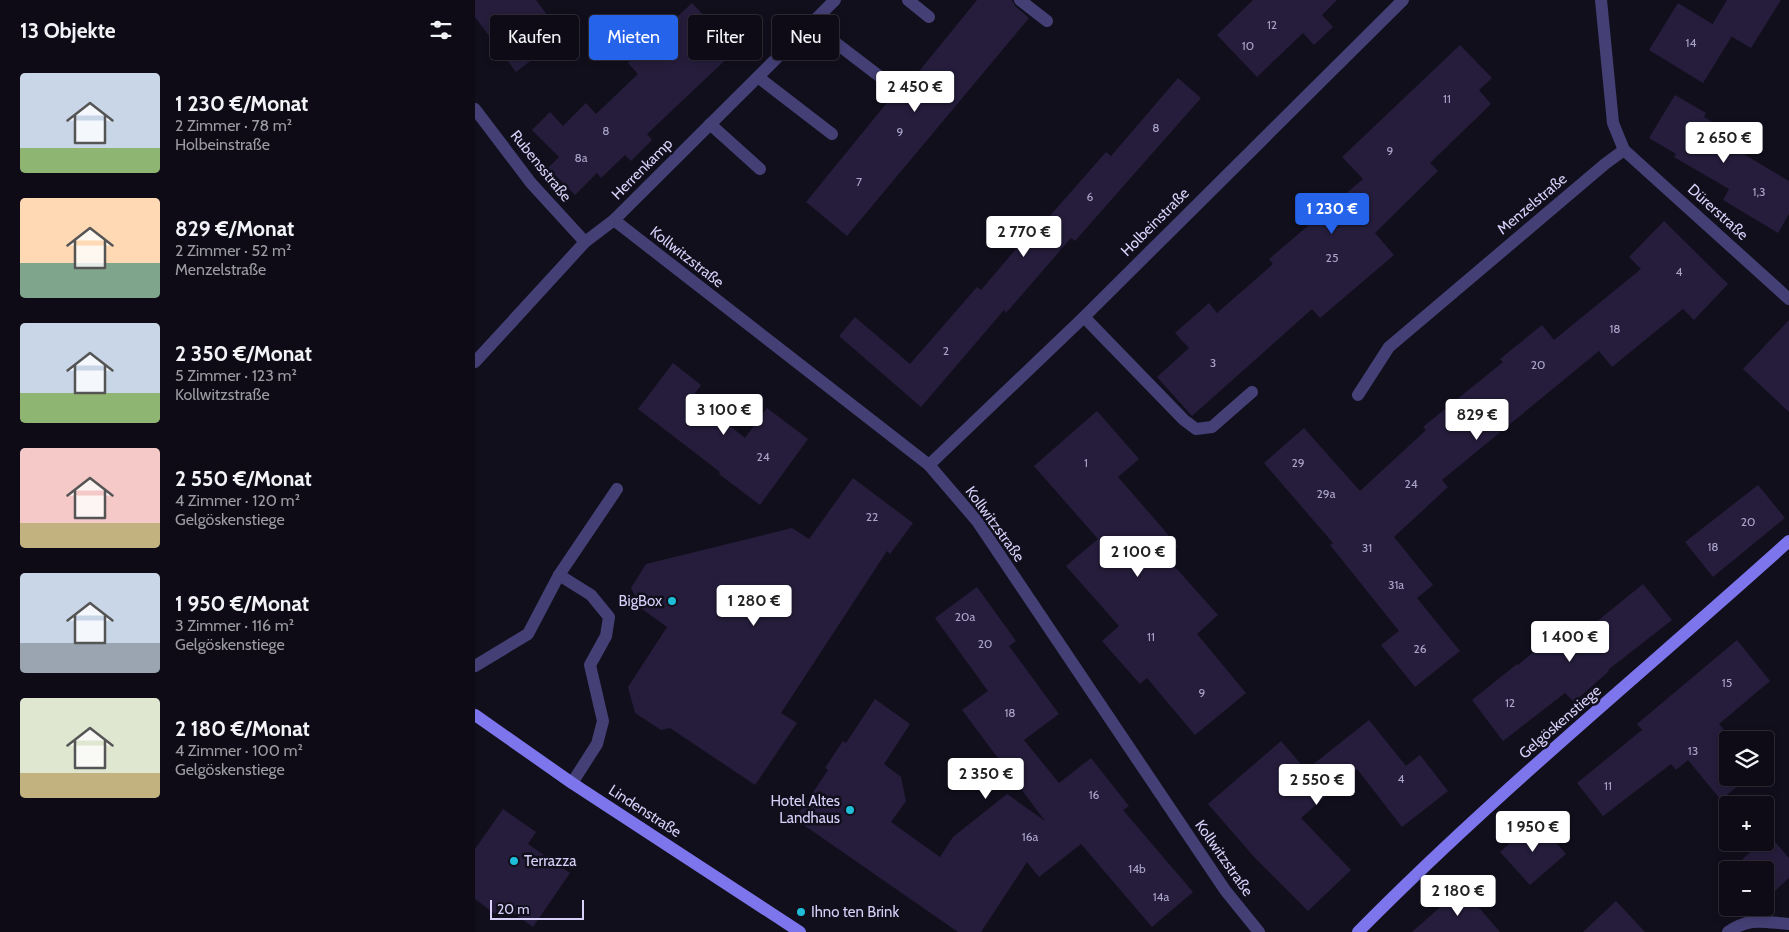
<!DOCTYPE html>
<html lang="de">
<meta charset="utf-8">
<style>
body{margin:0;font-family:Cabin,sans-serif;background:#17141f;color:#f1f3f6;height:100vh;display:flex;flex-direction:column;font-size:19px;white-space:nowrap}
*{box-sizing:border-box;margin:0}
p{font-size:16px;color:#9b9ba1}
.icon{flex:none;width:28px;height:28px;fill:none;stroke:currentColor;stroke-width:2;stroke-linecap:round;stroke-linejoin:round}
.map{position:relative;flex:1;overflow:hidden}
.side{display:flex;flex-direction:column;background:#0e0b16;width:475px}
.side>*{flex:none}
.hud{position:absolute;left:15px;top:15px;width:475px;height:45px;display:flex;gap:10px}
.tools{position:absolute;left:1244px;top:731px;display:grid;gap:10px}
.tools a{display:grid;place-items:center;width:55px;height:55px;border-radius:5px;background:#0e0b16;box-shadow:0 2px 8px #0003,0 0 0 1px #2e2b35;font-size:25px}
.scale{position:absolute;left:15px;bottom:12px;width:94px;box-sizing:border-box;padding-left:5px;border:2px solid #d7d1f9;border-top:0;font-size:14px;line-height:18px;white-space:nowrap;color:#d7d1f9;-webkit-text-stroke:4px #120f1d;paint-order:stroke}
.price{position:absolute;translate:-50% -42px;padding:0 11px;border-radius:5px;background:#fff;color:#222;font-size:16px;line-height:32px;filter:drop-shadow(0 1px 2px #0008)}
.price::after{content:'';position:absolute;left:50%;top:30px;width:15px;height:11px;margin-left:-8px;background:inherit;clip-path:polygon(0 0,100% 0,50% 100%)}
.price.selected{background:#2563eb;color:#fff}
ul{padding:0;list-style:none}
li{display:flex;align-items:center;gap:15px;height:125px;padding:0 20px}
li span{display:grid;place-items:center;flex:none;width:140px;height:100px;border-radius:5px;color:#555}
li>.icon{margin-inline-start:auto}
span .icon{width:60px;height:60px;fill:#fffc;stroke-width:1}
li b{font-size:21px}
h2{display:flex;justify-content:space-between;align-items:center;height:60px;padding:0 20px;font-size:21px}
.tag{padding:0 18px;border-radius:5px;background:#0e0b16;box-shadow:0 2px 8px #0003,0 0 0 1px #2e2b35;font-size:18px;line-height:45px}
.tag.selected{background:#2563eb;color:#fff}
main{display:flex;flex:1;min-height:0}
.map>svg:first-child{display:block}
</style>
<main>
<section class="side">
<h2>13 Objekte<svg class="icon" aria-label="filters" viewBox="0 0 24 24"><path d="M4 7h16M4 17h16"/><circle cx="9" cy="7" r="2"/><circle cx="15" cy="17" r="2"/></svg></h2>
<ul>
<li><span style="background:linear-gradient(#c9d6e8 75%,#8fb573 0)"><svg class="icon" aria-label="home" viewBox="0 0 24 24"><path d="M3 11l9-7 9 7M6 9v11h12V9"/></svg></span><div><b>1 230 €/Monat</b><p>2 Zimmer · 78 m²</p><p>Holbeinstraße</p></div></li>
<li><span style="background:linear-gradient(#ffd9b3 65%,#7fa58c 0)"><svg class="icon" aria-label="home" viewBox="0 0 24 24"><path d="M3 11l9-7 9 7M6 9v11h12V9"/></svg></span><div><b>829 €/Monat</b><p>2 Zimmer · 52 m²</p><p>Menzelstraße</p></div></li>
<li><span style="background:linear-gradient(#c9d6e8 70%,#8fb573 0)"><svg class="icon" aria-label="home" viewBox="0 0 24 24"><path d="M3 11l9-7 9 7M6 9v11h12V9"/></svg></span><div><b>2 350 €/Monat</b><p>5 Zimmer · 123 m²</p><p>Kollwitzstraße</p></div></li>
<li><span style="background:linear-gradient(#f6c9c9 75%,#c2b280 0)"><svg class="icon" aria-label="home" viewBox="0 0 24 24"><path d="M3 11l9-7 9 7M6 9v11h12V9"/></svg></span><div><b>2 550 €/Monat</b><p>4 Zimmer · 120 m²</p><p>Gelgöskenstiege</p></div></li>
<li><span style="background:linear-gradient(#c9d6e8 70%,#9aa5b1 0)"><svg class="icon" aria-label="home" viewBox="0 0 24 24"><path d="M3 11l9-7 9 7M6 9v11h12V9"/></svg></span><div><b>1 950 €/Monat</b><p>3 Zimmer · 116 m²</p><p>Gelgöskenstiege</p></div></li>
<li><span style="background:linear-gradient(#dfe7d0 75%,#c2b280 0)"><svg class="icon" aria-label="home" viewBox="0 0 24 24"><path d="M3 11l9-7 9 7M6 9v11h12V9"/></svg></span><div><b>2 180 €/Monat</b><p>4 Zimmer · 100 m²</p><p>Gelgöskenstiege</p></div></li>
</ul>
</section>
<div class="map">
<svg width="1314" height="932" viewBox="0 0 1314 932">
<rect width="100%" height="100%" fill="#120f1d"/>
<!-- building -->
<g fill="#251d3b">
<path d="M0 0H61L88 36 41 72 0 17Z"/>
<path d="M502 0H537L540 6 554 18 372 236 331 202 437 72 441 75Z"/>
<path d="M778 0H862L847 15 858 27 839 45 828 33 782 77 742 35Z"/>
<path d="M1252 0H1306L1276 48 1237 25Z"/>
<path d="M217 3 261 50 172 134 177 140 156 161 150 155 126 178 122 173 100 195 73 168 84 157 57 130 75 112 88 126 111 103 121 114 163 74 153 63Z"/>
<path d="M1203 3 1257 36 1228 83 1174 50Z"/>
<path d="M985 45 1017 78 1004 90 1016 104 955 163 963 171 900 233 919 255 845 318 837 309 717 416 682 377 714 348 700 333 734 303 742 313 798 264 794 259 888 179 867 157Z"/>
<path d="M703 78 726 98 600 241 596 238 531 313 529 310 446 407 364 336 380 317 435 364 502 287 506 290 570 215 573 218 631 152 636 156Z"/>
<path d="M1200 95 1231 113 1229 117 1253 131 1247 141 1314 181V214L1303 233 1248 200 1254 189 1199 157 1201 154 1174 138Z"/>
<path d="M1189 221 1253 284 1219 320 1208 309 1137 367 1124 351 967 480 973 487 919 537 958 585 942 598 985 651 940 687 906 645 924 631 855 545 858 543 789 463 829 428 885 491 951 430 948 427 1028 362 1025 359 1067 325 1079 340 1166 269 1154 257Z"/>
<path d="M1314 320V412L1268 369Z"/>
<path d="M198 363 226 385 218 396 270 438 292 408 333 439 285 505 244 474 245 472 163 409Z"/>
<path d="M622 411 664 459 643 477 703 546 691 557 743 615 722 634 771 693 720 735 672 678 665 684 627 641 644 626 591 566 623 539 559 466Z"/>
<path d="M378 478 438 523 415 554 412 551 306 713 322 723 280 785 195 728 186 730 160 713 153 687 192 627 167 609 156 588 171 564 317 528 334 539Z"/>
<path d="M1283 485 1310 518 1238 577 1210 542Z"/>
<path d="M1168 584 1197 620 1133 670 1134 671 1099 702 1090 693 1028 741 997 700 1042 664 1043 665 1093 623 1104 636Z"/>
<path d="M502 587 541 641 534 646 584 714 549 740 584 783 616 758 654 806 648 810 718 892 677 927 606 844 564 877 552 862 506 932H483L320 819 353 770 350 768 368 741 371 743 400 699 435 724 409 764 426 777 431 801 416 822 465 857 478 837 532 794 570 821 487 710 513 691 460 618Z"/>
<path d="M1262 640 1295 681 1244 724 1257 740H1252V778H1272L1246 800 1213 760 1201 770 1196 764 1128 816 1102 783 1167 730 1162 724Z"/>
<path d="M894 720 931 766 945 755 973 791 927 827 882 769 826 818 876 870 833 911 780 858 733 804 806 741 831 770Z"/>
<path d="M28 809 61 832 53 844 95 873 58 927 27 905 20 914 0 899V849Z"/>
<path d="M1061 820 1091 854 1055 885 1025 852Z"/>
<path d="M1294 835 1314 858V878L1290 900V870H1256L1286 842H1290Z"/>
<path d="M987 888 1025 932H937Z"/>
<path d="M1141 901 1170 932H1108Z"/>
</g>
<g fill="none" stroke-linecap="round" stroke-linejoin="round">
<!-- lane -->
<g stroke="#444076" stroke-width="12">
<path d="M433 0 454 17"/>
<path d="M545 0 572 21"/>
<path d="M336 24 408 79"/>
<path d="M283 77 357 134"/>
<path d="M235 124 285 169"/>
<path d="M609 317 709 420 721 429 737 427 777 392"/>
<path d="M84 575 116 595 134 617 131 636 115 665 128 721 122 744 97 783"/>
<path d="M0 666 53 634 84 575 142 489"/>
<path d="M1253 932C1275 917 1288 922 1314 924"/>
</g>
<!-- street -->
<g stroke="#444076" stroke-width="12">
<path d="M0 109 56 183 110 242"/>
<path d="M1149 150 1314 299"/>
<path d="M139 220 454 465 502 521 750 890 784 932"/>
<path d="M0 362 110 242 139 220 360 0"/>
<path d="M883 395 914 347 1130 164 1149 150 1138 123 1126 0"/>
<path d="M454 465 609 317 928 0"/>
</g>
<!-- secondary -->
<g stroke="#7d75ec" stroke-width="12">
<path d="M0 715 97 783 325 932"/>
<path d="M883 932C1019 794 1170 671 1314 541"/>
</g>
</g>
<!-- markers -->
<g fill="#1ebdd8" stroke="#120f1d" stroke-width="2">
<circle cx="197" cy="601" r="5"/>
<circle cx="375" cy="810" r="5"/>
<circle cx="39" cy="861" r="5"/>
<circle cx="326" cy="912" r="5"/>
</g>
<g text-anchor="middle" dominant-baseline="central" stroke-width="5" stroke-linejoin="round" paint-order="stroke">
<!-- number labels -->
<g font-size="12" fill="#aaa4ca">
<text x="797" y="24">12</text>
<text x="1216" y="42">14</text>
<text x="773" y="45">10</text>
<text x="972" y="98">11</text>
<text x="681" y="127">8</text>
<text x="131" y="130">8</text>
<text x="425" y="131">9</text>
<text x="915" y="150">9</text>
<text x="106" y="157">8a</text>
<text x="384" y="181">7</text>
<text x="1284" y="191">1,3</text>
<text x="615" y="196">6</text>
<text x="857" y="257">25</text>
<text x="1204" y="271">4</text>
<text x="1140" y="328">18</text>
<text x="471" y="350">2</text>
<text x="738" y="362">3</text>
<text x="1063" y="364">20</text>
<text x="288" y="456">24</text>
<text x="611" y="462">1</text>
<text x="823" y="462">29</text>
<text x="936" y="483">24</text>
<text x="851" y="493">29a</text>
<text x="397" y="516">22</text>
<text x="1273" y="521">20</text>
<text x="1238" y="546">18</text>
<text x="892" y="547">31</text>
<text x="921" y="584">31a</text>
<text x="490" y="616">20a</text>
<text x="676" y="636">11</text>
<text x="510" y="643">20</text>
<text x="945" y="648">26</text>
<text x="1252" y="682">15</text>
<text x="727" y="692">9</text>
<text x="1035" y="702">12</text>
<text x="535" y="712">18</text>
<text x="1218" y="750">13</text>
<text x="926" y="778">4</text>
<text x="1133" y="785">11</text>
<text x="619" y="794">16</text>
<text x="555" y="836">16a</text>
<text x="662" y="868">14b</text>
<text x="686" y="896">14a</text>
</g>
<!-- street labels -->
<g font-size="15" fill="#d7d1f9" stroke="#120f1d">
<text transform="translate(66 166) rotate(51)">Rubensstraße</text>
<text transform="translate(167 169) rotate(-45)">Herrenkamp</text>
<text transform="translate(1057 204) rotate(-40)">Menzelstraße</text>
<text transform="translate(1243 212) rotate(42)">Dürerstraße</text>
<text transform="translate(680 222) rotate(-45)">Holbeinstraße</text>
<text transform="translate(212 257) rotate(38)">Kollwitzstraße</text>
<text transform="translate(520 524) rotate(54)">Kollwitzstraße</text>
<text transform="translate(1085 722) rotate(-41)">Gelgöskenstiege</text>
<text transform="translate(170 811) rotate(33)">Lindenstraße</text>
<text transform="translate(749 858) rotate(55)">Kollwitzstraße</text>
</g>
<!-- poi labels -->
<g font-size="15" fill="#d7d1f9" stroke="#120f1d" text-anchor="end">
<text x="187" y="601">BigBox</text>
<text x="365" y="801">Hotel Altes<tspan x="365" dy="17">Landhaus</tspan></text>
<text x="49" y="861" text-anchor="start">Terrazza</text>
<text x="336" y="912" text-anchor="start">Ihno ten Brink</text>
</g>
</g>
</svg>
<div class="tools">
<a><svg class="icon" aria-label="layers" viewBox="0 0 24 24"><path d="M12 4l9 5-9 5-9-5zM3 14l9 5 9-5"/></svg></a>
<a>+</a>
<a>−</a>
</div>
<div class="scale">20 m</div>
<b class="price" style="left:440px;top:113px">2 450 €</b>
<b class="price" style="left:1249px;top:164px">2 650 €</b>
<b class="price selected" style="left:857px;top:235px">1 230 €</b>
<b class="price" style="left:549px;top:258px">2 770 €</b>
<b class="price" style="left:249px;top:436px">3 100 €</b>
<b class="price" style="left:1002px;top:441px">829 €</b>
<b class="price" style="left:663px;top:578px">2 100 €</b>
<b class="price" style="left:279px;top:627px">1 280 €</b>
<b class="price" style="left:1095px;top:663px">1 400 €</b>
<b class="price" style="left:511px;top:800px">2 350 €</b>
<b class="price" style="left:842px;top:806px">2 550 €</b>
<b class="price" style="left:1058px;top:853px">1 950 €</b>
<b class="price" style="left:983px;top:917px">2 180 €</b>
<div class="hud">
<a class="tag">Kaufen</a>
<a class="tag selected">Mieten</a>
<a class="tag">Filter</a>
<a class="tag">Neu</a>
</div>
</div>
</main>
